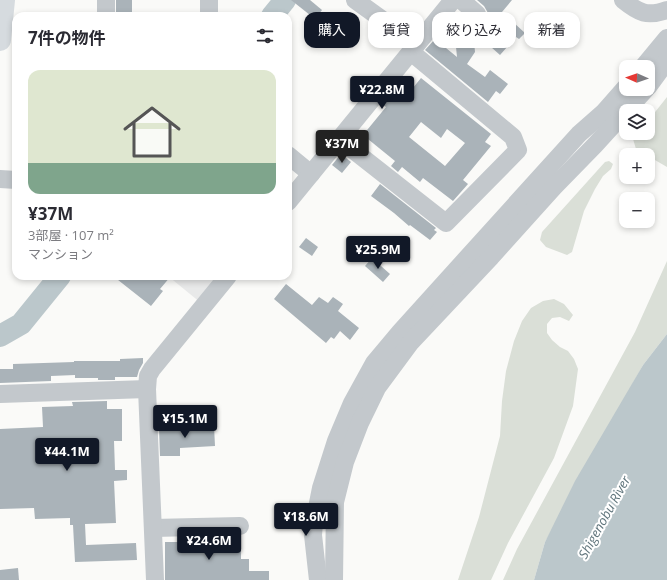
<!DOCTYPE html>
<html lang="ja">
<meta charset="utf-8">
<style>
body{margin:0;font-family:"Open Sans","Noto Sans JP",sans-serif;background:#f7f7f7;color:#2b2b33;height:100vh;display:flex;flex-direction:column;font-size:15px;white-space:nowrap}
*{box-sizing:border-box;margin:0}
p{font-size:13px;color:#7c7c81}
.icon{flex:none;width:22px;height:22px;fill:none;stroke:currentColor;stroke-width:2;stroke-linecap:round;stroke-linejoin:round}
.map{position:relative;flex:1;overflow:hidden}
.details{position:absolute;left:12px;top:12px;width:280px;height:268px;display:flex;flex-direction:column;background:#fff;border-radius:12px;box-shadow:0 2px 6px #0003}
.details>*{flex:none}
.guide{position:absolute;left:304px;top:12px;width:303px;height:36px;display:flex;gap:8px}
.needle{width:26px;rotate:272deg}
.tools{position:absolute;left:619px;top:60px;display:grid;gap:8px}
.tools a{display:grid;place-items:center;width:36px;height:36px;border-radius:8px;background:#fff;box-shadow:0 2px 6px #0003;font-size:20px}
.price{position:absolute;translate:-50% -34px;padding:0 9px;border-radius:4px;background:#111827;color:#fff;font-size:13px;line-height:26px;filter:drop-shadow(0 1px 2px #0008)}
.price::after{content:'';position:absolute;left:50%;top:24px;width:12px;height:9px;margin-left:-6px;background:inherit;clip-path:polygon(0 0,100% 0,50% 100%)}
.price.selected{background:#222;color:#fff}
ul{padding:0;list-style:none}
li{display:grid;align-content:center;gap:8px;height:212px;padding:0 16px}
li span{display:grid;place-items:center;height:124px;border-radius:12px;color:#555}
li>.icon{margin-inline-start:auto}
span .icon{width:72px;height:72px;fill:#fffc;stroke-width:1}
li b{font-size:17px}
h2{display:flex;justify-content:space-between;align-items:center;height:48px;padding:0 16px;font-size:17px}
.tag{padding:0 14px;border-radius:12px;background:#fff;box-shadow:0 2px 6px #0003;font-size:14px;line-height:36px}
.tag.selected{background:#111827;color:#fff}
.map>svg:first-child{display:block}
</style>
<div class="map">
<svg width="667" height="580" viewBox="0 0 667 580">
<rect width="100%" height="100%" fill="#fafaf8"/>
<!-- built -->
<path fill="#e8e9e9" d="M168 276H222L201 303Z"/>
<!-- green -->
<g fill="#dadfd7">
<path d="M667 97V167L636 149 633 139 638 133H648V121Z"/>
<path d="M609 161 613 164 611 169 603 176 595 189 584 211 572 252 567 255 546 247 540 240 542 232 605 162Z"/>
<path d="M667 261V334L643 365 545 542 534 580H503L517 549 635 332Z"/>
<path d="M554 299 564 304 573 315 569 321 560 317 552 318 547 324V333L552 340 560 347 568 351 574 359 578 369 573 406 554 458 508 543 491 580H458L479 517 500 436 502 401 506 371 514 341 522 321 531 308 543 301Z"/>
</g>
<!-- water -->
<path fill="#bbc7cb" d="M667 334V580H534L545 542 575 481 643 365Z"/>
<g fill="none" stroke-linecap="round" stroke-linejoin="round">
<!-- river -->
<g stroke="#bbc7cb" stroke-width="22">
<path d="M272 16 285 0"/>
<path d="M0 336 21 324 60 276"/>
</g>
</g>
<!-- building -->
<g fill="#aab3b9" fill-rule="evenodd">
<rect x="116" y="0" width="16" height="16"/>
<path d="M291 0H310L322 10 315 19Z"/>
<path d="M477 0H512L502 12 525 33 519 39 516 37 500 55 482 39 498 21 488 13 484 6Z"/>
<path d="M462 14 468 20 473 29 475 52 467 64 485 77 490 70 508 84 500 94 496 91 488 102 425 50 435 39 457 57 453 17 454 15Z"/>
<path d="M421 78 491 134 485 142 491 146 463 180 468 184 453 201 423 178 420 182 402 167 398 172 391 166 395 161 363 135 386 107 383 105 393 91 404 99ZM421 122 441 138 447 129 465 143 445 166 409 137Z"/>
<path d="M341 154 351 162 342 173 332 165Z"/>
<path d="M380 184 436 228 434 230 437 232 430 240 410 225 409 226 394 213 371 196Z"/>
<path d="M306 238 318 247 312 256 299 247Z"/>
<path d="M372 258 390 274 383 282 365 266Z"/>
<path d="M113 276H171L160 289 163 291 151 306Z"/>
<path d="M286 284 312 305 319 297 328 303 333 297 343 304 338 311 359 328 350 340 340 331 334 339 331 337 326 343 274 299Z"/>
<path d="M143 358V363L139 370 137 377H115V380H98V378H75V375L51 376V381L0 383V369H13V364L74 362V361H120V359Z"/>
<path d="M107 401V409H122V441H114L115 470H127V480L114 481 116 523 85 524 86 545 136 543 137 560 75 562 73 525H70V518L35 519 34 508 0 509V429L43 427 42 407 73 406 72 402Z"/>
<path d="M214 426 215 446 180 448V456H160L159 428H191V427Z"/>
<path d="M241 536V559H249V571H269V580H165V542H198V540H217V537Z"/>
<path d="M18 568 19 580H0V570Z"/>
</g>
<g fill="none" stroke-linecap="round" stroke-linejoin="round">
<!-- minor -->
<g stroke="#c3c8cc" stroke-width="18">
<path d="M106 0V16"/>
<path d="M355 0 416 44"/>
<path d="M461 0 477 14 479 21"/>
<path d="M623 0C639 13 647 17 667 10"/>
<path d="M209 16V0"/>
<path d="M643 67 667 38"/>
<path d="M648 87 667 61"/>
<path d="M339 139 446 223 518 150 513 137 411 52"/>
<path d="M288 155 311 174"/>
<path d="M0 179 16 180"/>
<path d="M288 202 453 0"/>
<path d="M0 394 147 389"/>
<path d="M153 528 240 526"/>
<path d="M155 580 147 389 148 376 152 369 228 276"/>
<path d="M318 580 313 535 314 523 321 488 336 441 352 403 374 363 400 332 579 134 604 112 626 87"/>
<path d="M334 580 335 502 345 462 360 423 377 388 411 342 491 257 554 187 595 145 646 89"/>
</g>
<!-- major -->
<path stroke="#d6dbdf" stroke-width="22" d="M0 40 4 0"/>
</g>
<g text-anchor="middle" dominant-baseline="central" stroke-width="4" stroke-linejoin="round" paint-order="stroke">
<!-- water labels -->
<g font-size="13" font-style="italic" fill="#60757c" stroke="#fff">
<text transform="translate(604 517) rotate(-61)">Shigenobu River</text>
</g>
</g>
</svg>
<div class="tools">
<a><svg class="needle" viewBox="-14 -14 28 28"><path d="M0-13l5 13h-10z" fill="#e53935"/><path d="M0 13l5-13h-10z" fill="#7c7c81"/></svg></a>
<a><svg class="icon" aria-label="layers" viewBox="0 0 24 24"><path d="M12 4l9 5-9 5-9-5zM3 14l9 5 9-5"/></svg></a>
<a>+</a>
<a>−</a>
</div>
<b class="price" style="left:382px;top:110px">¥22.8M</b>
<b class="price selected" style="left:342px;top:164px">¥37M</b>
<b class="price" style="left:378px;top:270px">¥25.9M</b>
<b class="price" style="left:185px;top:439px">¥15.1M</b>
<b class="price" style="left:67px;top:472px">¥44.1M</b>
<b class="price" style="left:306px;top:537px">¥18.6M</b>
<b class="price" style="left:209px;top:561px">¥24.6M</b>
<div class="guide">
<a class="tag selected">購入</a>
<a class="tag">賃貸</a>
<a class="tag">絞り込み</a>
<a class="tag">新着</a>
</div>
<section class="details">
<h2>7件の物件<svg class="icon" aria-label="filters" viewBox="0 0 24 24"><path d="M4 7h16M4 17h16"/><circle cx="9" cy="7" r="2"/><circle cx="15" cy="17" r="2"/></svg></h2>
<ul>
<li><span style="background:linear-gradient(#dfe7d0 75%,#7fa58c 0)"><svg class="icon" aria-label="home" viewBox="0 0 24 24"><path d="M3 11l9-7 9 7M6 9v11h12V9"/></svg></span><div><b>¥37M</b><p>3部屋 · 107 m²</p><p>マンション</p></div></li>
</ul>
</section>
</div>
